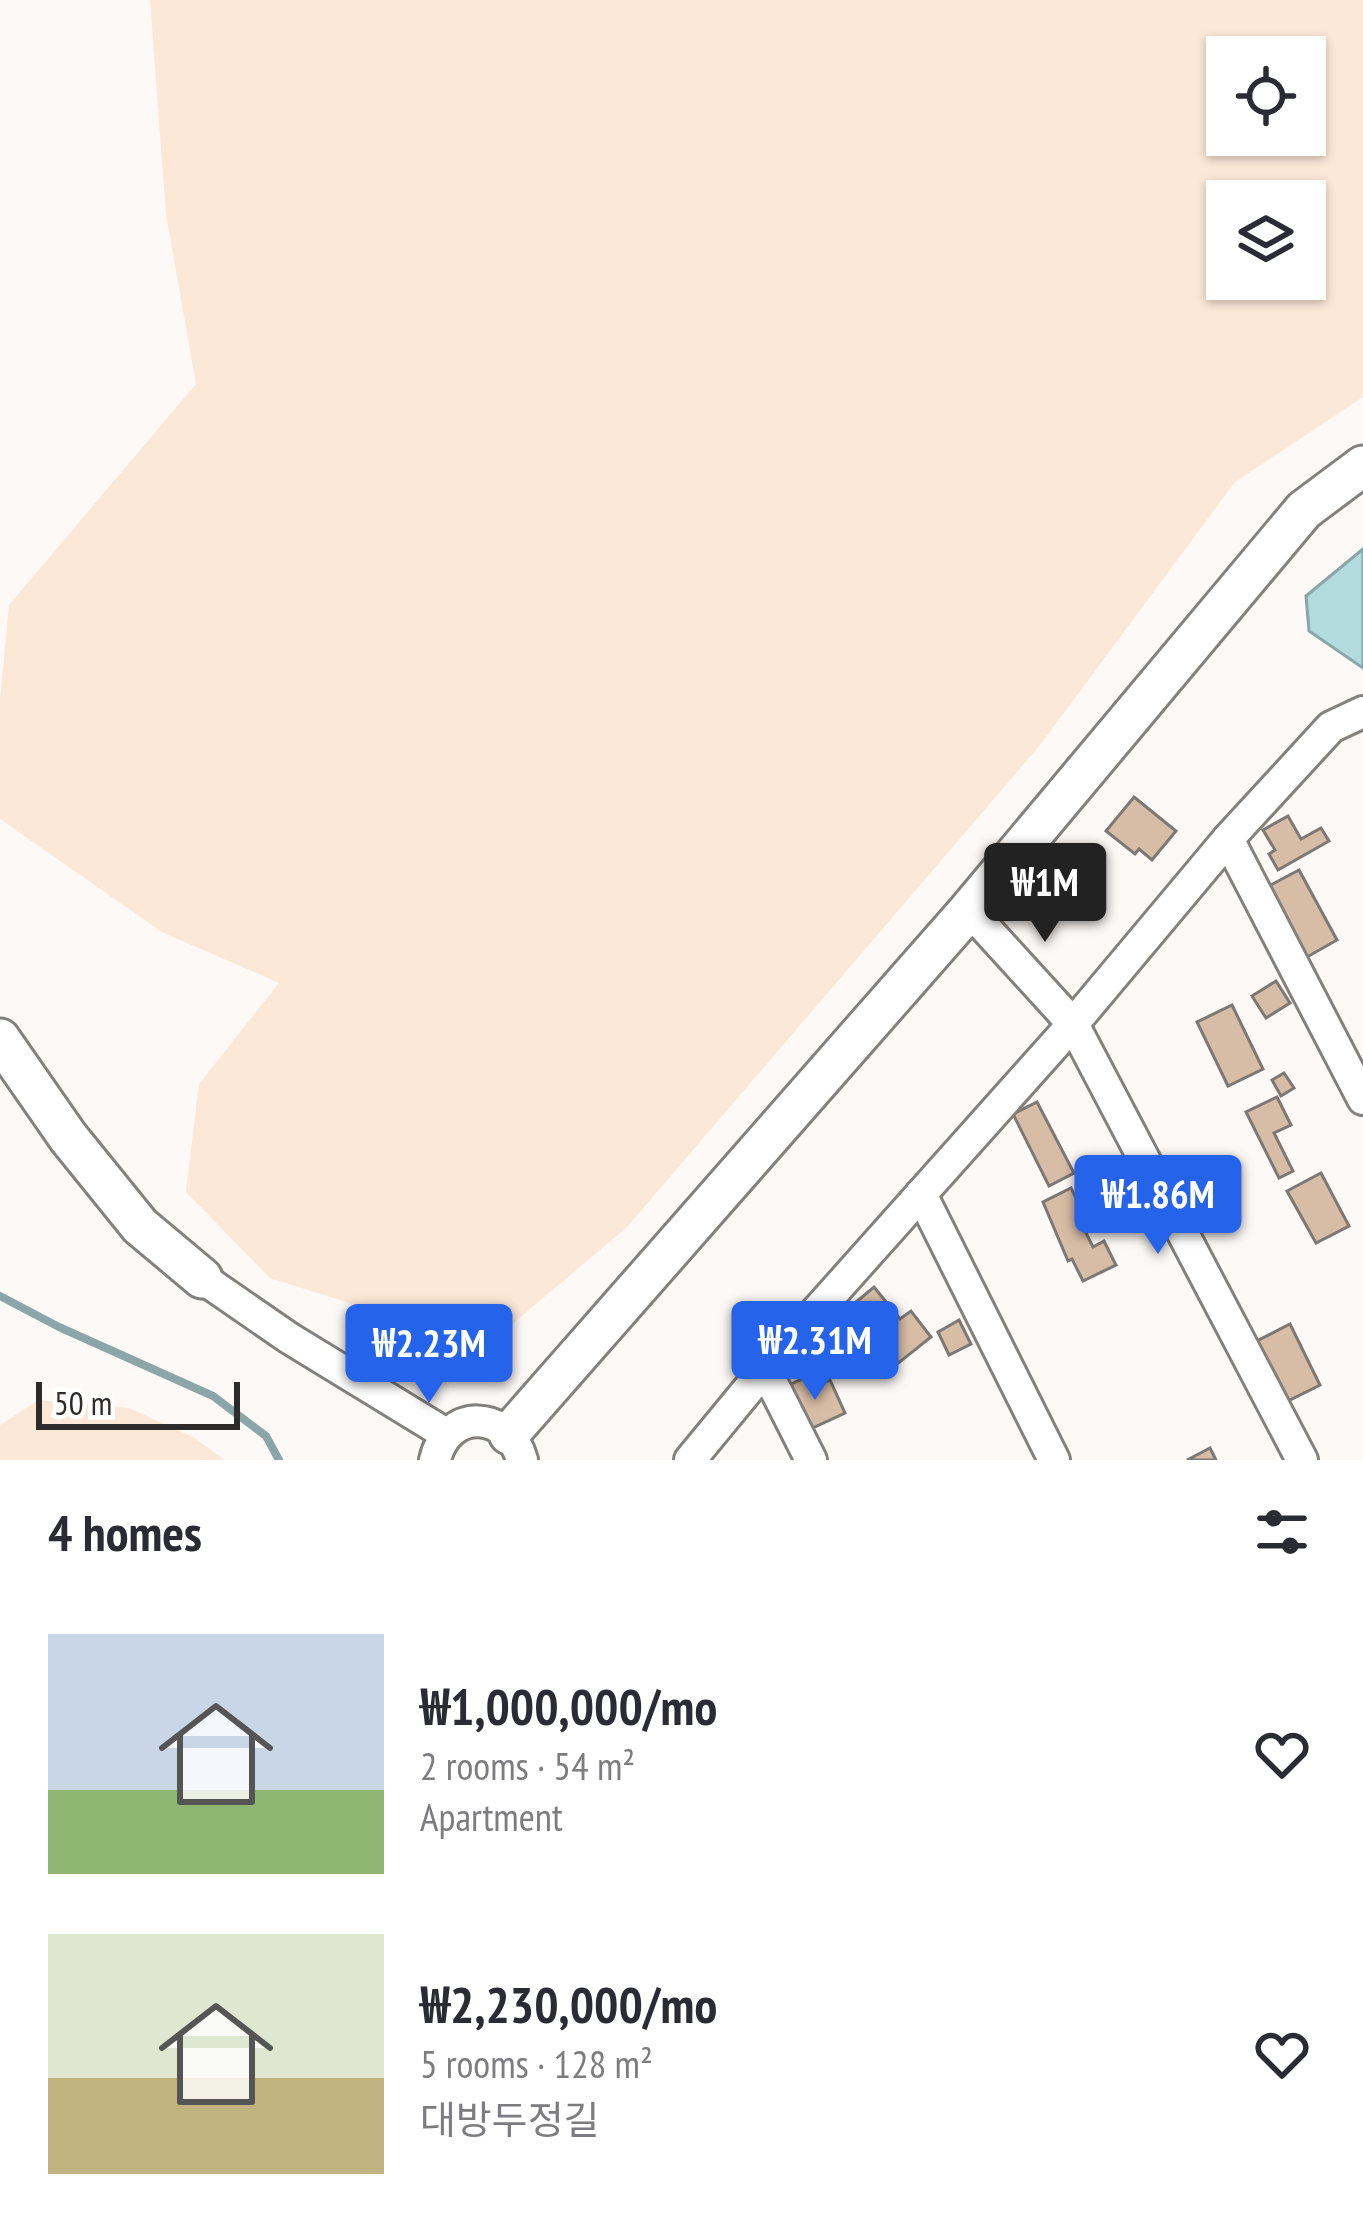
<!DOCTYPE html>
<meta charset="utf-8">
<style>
body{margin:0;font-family:"PT Sans Narrow","Noto Sans KR",sans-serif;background:#f2f2f3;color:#2b2b33;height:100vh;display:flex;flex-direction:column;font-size:45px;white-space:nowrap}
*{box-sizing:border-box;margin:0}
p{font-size:39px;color:#7c7c81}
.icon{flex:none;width:66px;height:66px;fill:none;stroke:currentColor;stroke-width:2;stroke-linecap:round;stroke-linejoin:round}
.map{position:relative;height:1460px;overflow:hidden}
.panel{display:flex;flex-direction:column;background:#fff;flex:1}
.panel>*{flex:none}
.tools{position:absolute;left:1206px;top:36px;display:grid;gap:24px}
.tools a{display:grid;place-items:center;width:120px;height:120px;border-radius:0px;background:#fff;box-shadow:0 3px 9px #0004;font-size:60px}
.scale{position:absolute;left:36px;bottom:30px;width:204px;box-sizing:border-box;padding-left:12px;border:6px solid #2e2c2b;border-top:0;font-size:33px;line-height:42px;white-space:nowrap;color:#2e2c2b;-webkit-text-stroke:9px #fff;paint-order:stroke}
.price{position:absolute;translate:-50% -102px;padding:0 27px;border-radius:12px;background:#2563eb;color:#fff;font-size:39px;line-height:78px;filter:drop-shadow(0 3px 6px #0008)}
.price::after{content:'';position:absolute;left:50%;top:72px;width:36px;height:27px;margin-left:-18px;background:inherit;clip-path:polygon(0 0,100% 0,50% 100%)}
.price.active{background:#222;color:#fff}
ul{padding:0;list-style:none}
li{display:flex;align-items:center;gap:36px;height:300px;padding:0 48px}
li span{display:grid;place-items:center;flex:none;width:336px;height:240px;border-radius:0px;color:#555}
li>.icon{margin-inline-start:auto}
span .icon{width:144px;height:144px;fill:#fffc;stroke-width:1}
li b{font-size:51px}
h2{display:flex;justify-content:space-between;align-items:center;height:144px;padding:0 48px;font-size:51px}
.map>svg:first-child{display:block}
</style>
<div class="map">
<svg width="1363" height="1460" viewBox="0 0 1363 1460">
<rect width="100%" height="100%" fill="#fdf9f6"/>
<!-- green -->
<g fill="#fce8d7" fill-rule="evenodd">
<path d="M150 0H1363V397L1235 482 1040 745 627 1227 486 1346 270 1278 186 1192 199 1084 279 983 162 932 0 819V699L9 605 196 384 166 214ZM1227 57H1305V135H1227ZM1227 201H1305V279H1227Z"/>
<path d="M39 1400 129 1408 193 1437 225 1460H0V1425Z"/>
</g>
<!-- water -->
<path fill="#b1dbdd" stroke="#8aa6a8" stroke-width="3" d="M1363 549V668L1309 631 1306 596Z"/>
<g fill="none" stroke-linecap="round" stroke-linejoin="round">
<!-- stream -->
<path stroke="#8aa6a8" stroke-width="8" d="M0 1296 59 1327 213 1396 266 1436 279 1460"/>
</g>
<!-- building -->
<g fill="#d8bda6" stroke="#7b7875" stroke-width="3">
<path d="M1134 797 1176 831 1152 860 1139 849 1135 854 1106 831Z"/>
<path d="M1288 816 1301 839 1321 828 1329 841 1278 870 1269 854 1275 850 1263 830Z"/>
<path d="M1299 870 1337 940 1300 961 1267 887Z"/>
<path d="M1276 981 1290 1003 1266 1018 1252 996Z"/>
<path d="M1232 1005 1263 1069 1228 1086 1197 1022Z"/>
<path d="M1284 1073 1294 1088 1281 1096 1272 1080Z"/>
<path d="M1277 1097 1291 1125 1274 1133 1293 1171 1279 1178 1246 1112Z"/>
<path d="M1037 1102 1074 1173 1049 1186 1013 1114Z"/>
<path d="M1321 1173 1349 1226 1316 1243 1287 1191Z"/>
<path d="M1071 1188 1083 1212 1077 1215 1093 1247 1104 1241 1116 1265 1083 1281 1072 1259 1068 1261 1043 1202Z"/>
<path d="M874 1287 900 1319 911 1311 931 1337 896 1365 850 1307Z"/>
<path d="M959 1320 971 1344 949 1355 938 1332Z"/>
<path d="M1290 1324 1320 1385 1284 1403 1253 1343Z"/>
<path d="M804 1378 810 1389 830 1380 845 1413 806 1431 785 1387Z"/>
<path d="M1210 1448 1216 1460H1187Z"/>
</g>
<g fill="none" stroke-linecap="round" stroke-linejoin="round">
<!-- minor casing -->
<g stroke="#83807e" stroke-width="36">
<g id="minor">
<path d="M1228 839 1363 1099"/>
<path d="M969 910 1073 1024 1302 1460"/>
<path d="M921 1194 1054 1460"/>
<path d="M202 1278 289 1338 446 1434"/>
<path d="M765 1369 811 1460"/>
<path d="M435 1460C447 1408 508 1409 522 1460"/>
<path d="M690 1460 765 1369 1073 1024 1228 839 1331 727 1363 712"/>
</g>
</g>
<!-- tertiary casing -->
<g stroke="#83807e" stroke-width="45">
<g id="tertiary">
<path d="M0 1039 68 1137 140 1226 202 1278"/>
<path d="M509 1434 969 910 1304 510 1363 466"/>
</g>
</g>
<!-- minor -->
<use href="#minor" stroke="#fff" stroke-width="30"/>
<!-- tertiary -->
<use href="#tertiary" stroke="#fff" stroke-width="39"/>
</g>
</svg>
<div class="tools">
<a><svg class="icon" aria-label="locate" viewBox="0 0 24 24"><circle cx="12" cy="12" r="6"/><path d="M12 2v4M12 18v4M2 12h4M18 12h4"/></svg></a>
<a><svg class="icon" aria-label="layers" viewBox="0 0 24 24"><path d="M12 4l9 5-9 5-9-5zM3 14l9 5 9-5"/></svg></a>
</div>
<div class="scale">50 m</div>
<b class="price active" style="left:1045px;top:945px">₩1M</b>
<b class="price" style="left:1158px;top:1257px">₩1.86M</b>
<b class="price" style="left:815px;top:1403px">₩2.31M</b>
<b class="price" style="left:429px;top:1406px">₩2.23M</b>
</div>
<section class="panel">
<h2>4 homes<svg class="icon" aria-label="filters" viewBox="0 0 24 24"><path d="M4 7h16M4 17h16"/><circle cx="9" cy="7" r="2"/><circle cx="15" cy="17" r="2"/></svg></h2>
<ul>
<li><span style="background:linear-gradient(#c9d6e8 65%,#8fb573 0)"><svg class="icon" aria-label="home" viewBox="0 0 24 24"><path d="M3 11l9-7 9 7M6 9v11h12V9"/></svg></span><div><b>₩1,000,000/mo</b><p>2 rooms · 54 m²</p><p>Apartment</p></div><svg class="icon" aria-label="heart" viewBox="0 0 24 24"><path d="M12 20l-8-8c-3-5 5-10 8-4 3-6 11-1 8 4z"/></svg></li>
<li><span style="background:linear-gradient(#dfe7d0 60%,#c2b280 0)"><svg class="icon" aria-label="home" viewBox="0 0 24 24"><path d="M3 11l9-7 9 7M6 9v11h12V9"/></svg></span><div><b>₩2,230,000/mo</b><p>5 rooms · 128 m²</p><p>대방두정길</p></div><svg class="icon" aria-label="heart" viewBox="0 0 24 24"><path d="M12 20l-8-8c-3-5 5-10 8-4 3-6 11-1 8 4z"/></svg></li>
</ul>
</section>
